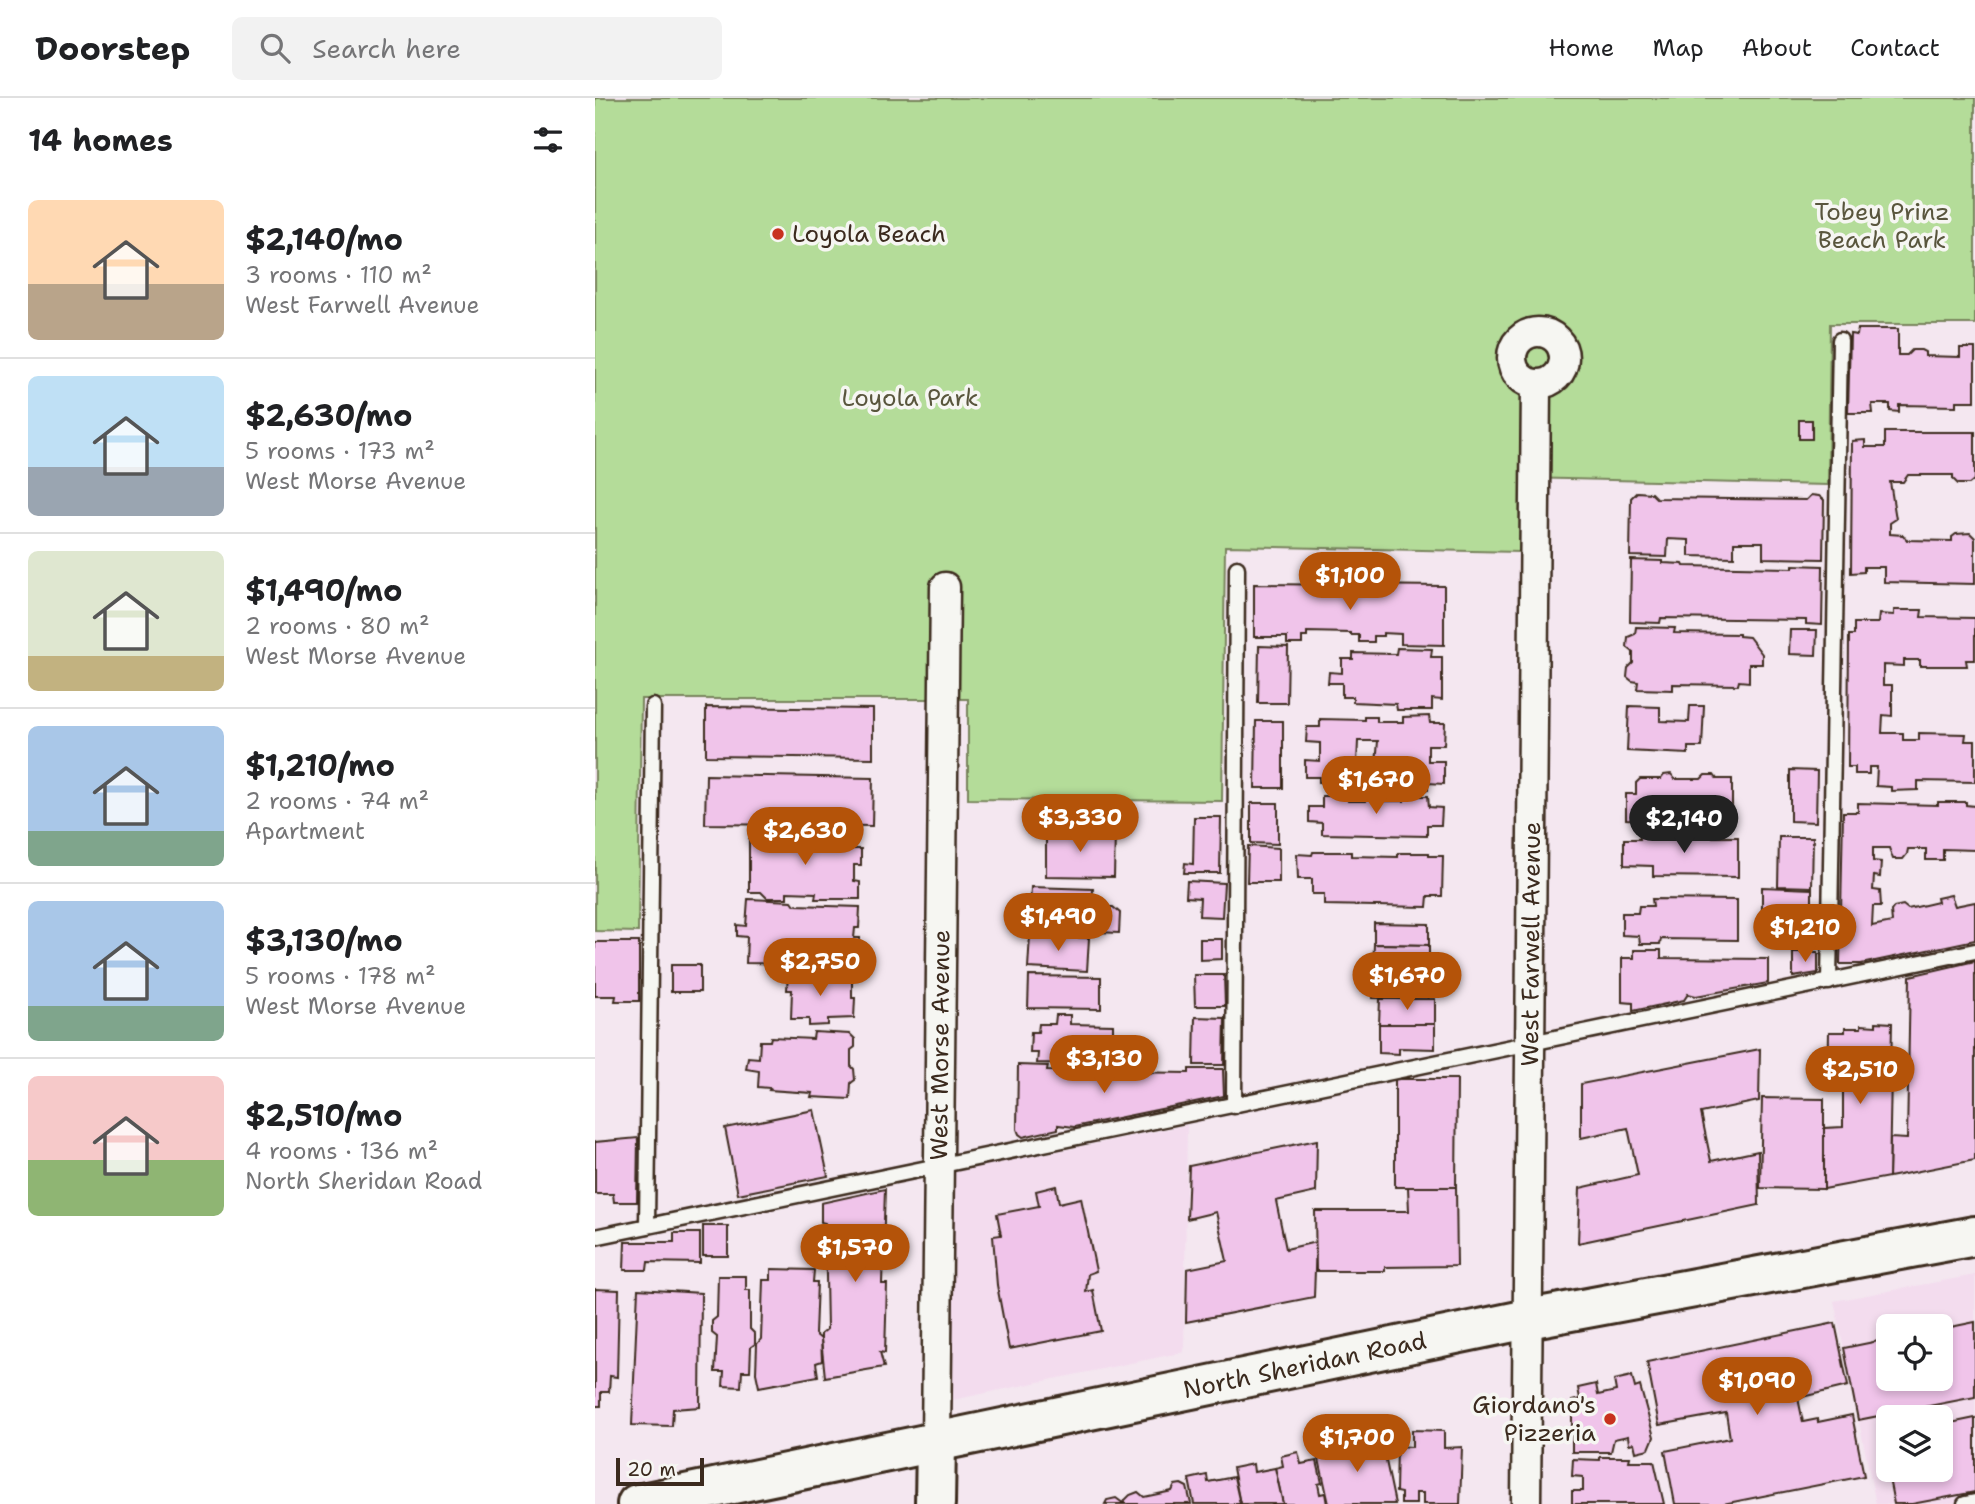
<!DOCTYPE html>
<meta charset="utf-8">
<style>
body{margin:0;font-family:"Shantell Sans",sans-serif;background:#f2f2f2;color:#202124;height:100vh;display:flex;flex-direction:column;font-size:26px;white-space:nowrap}
*{box-sizing:border-box;margin:0}
p{font-size:23px;color:#757577}
.icon{flex:none;width:38px;height:38px;fill:none;stroke:currentColor;stroke-width:2;stroke-linecap:round;stroke-linejoin:round}
.map{position:relative;flex:1;overflow:hidden}
.side{display:flex;flex-direction:column;background:#fff;width:595px}
.side>*{flex:none}
.buttons{position:absolute;left:1281px;top:1216px;display:grid;gap:14px}
.buttons a{display:grid;place-items:center;width:77px;height:77px;border-radius:10px;background:#fff;box-shadow:0 4px 10px #0003;font-size:35px}
.scale{position:absolute;left:21px;bottom:18px;width:88px;box-sizing:border-box;padding-left:7px;border:4px solid #3b2a1e;border-top:0;font-size:19px;line-height:24px;white-space:nowrap;color:#3b2a1e;-webkit-text-stroke:5px #f6f6f2;paint-order:stroke}
.price{position:absolute;translate:-50% -60px;padding:0 16px;border-radius:24px;background:#b45309;color:#fff;font-size:23px;line-height:46px;filter:drop-shadow(0 2px 4px #0008)}
.price::after{content:'';position:absolute;left:50%;top:42px;width:21px;height:16px;margin-left:-10px;background:inherit;clip-path:polygon(0 0,100% 0,50% 100%)}
.price.active{background:#222;color:#fff}
ul{padding:0;list-style:none}
li{display:flex;align-items:center;gap:21px;height:175px;padding:0 28px}
li+li{border-top:2px solid #e0e0e0}
li span{display:grid;place-items:center;flex:none;width:196px;height:140px;border-radius:10px;color:#555}
li>.icon{margin-inline-start:auto}
span .icon{width:84px;height:84px;fill:#fffc;stroke-width:1}
li b{font-size:30px}
h2{display:flex;justify-content:space-between;align-items:center;height:84px;padding:0 28px;font-size:30px}
header{display:flex;align-items:center;gap:42px;box-sizing:border-box;height:98px;padding:0 35px;background:#fff;border-bottom:2px solid #e0e0e0}
header strong{font-size:33px}
nav{display:flex;gap:38px;margin-inline-start:auto;font-size:24px}
.search{width:490px;height:63px;background:#f2f2f2;display:flex;align-items:center;gap:18px;box-sizing:border-box;padding:0 24px;border-radius:10px;color:#757577;font-size:26px}
main{display:flex;flex:1;min-height:0}
.map>svg:first-child{display:block}
</style>
<header>
<strong>Doorstep</strong>
<div class="search"><svg class="icon" aria-label="search" viewBox="0 0 24 24"><circle cx="10" cy="10" r="6"/><path d="M15 15l6 6"/></svg>Search here</div>
<nav><a>Home</a><a>Map</a><a>About</a><a>Contact</a></nav>
</header>
<main>
<section class="side">
<h2>14 homes<svg class="icon" aria-label="filters" viewBox="0 0 24 24"><path d="M4 7h16M4 17h16"/><circle cx="9" cy="7" r="2"/><circle cx="15" cy="17" r="2"/></svg></h2>
<ul>
<li><span style="background:linear-gradient(#ffd9b3 60%,#b9a48a 0)"><svg class="icon" aria-label="home" viewBox="0 0 24 24"><path d="M3 11l9-7 9 7M6 9v11h12V9"/></svg></span><div><b>$2,140/mo</b><p>3 rooms · 110 m²</p><p>West Farwell Avenue</p></div></li>
<li><span style="background:linear-gradient(#bfe0f5 65%,#9aa5b1 0)"><svg class="icon" aria-label="home" viewBox="0 0 24 24"><path d="M3 11l9-7 9 7M6 9v11h12V9"/></svg></span><div><b>$2,630/mo</b><p>5 rooms · 173 m²</p><p>West Morse Avenue</p></div></li>
<li><span style="background:linear-gradient(#dfe7d0 75%,#c2b280 0)"><svg class="icon" aria-label="home" viewBox="0 0 24 24"><path d="M3 11l9-7 9 7M6 9v11h12V9"/></svg></span><div><b>$1,490/mo</b><p>2 rooms · 80 m²</p><p>West Morse Avenue</p></div></li>
<li><span style="background:linear-gradient(#a9c7e8 75%,#7fa58c 0)"><svg class="icon" aria-label="home" viewBox="0 0 24 24"><path d="M3 11l9-7 9 7M6 9v11h12V9"/></svg></span><div><b>$1,210/mo</b><p>2 rooms · 74 m²</p><p>Apartment</p></div></li>
<li><span style="background:linear-gradient(#a9c7e8 75%,#7fa58c 0)"><svg class="icon" aria-label="home" viewBox="0 0 24 24"><path d="M3 11l9-7 9 7M6 9v11h12V9"/></svg></span><div><b>$3,130/mo</b><p>5 rooms · 178 m²</p><p>West Morse Avenue</p></div></li>
<li><span style="background:linear-gradient(#f6c9c9 60%,#8fb573 0)"><svg class="icon" aria-label="home" viewBox="0 0 24 24"><path d="M3 11l9-7 9 7M6 9v11h12V9"/></svg></span><div><b>$2,510/mo</b><p>4 rooms · 136 m²</p><p>North Sheridan Road</p></div></li>
</ul>
</section>
<div class="map">
<svg width="1380" height="1406" viewBox="0 0 1380 1406">
<rect width="100%" height="100%" fill="#f4e7f0"/>
<filter id="ink" filterUnits="userSpaceOnUse"><feTurbulence type="fractalNoise" baseFrequency=".0143" numOctaves="2"/><feDisplacementMap in="SourceGraphic" scale="14" xChannelSelector="R" yChannelSelector="G"/><feConvolveMatrix kernelMatrix="1 2 1 2 8 2 1 2 1" color-interpolation-filters="sRGB"/></filter>
<g filter="url(#ink)">
<!-- built -->
<g fill="#f3dcee" fill-rule="evenodd">
<path d="M592 1027 589 1254 348 1304 351 1076Z"/>
<path d="M1380 1177V1400L1353 1406H1281L1239 1203ZM1293 1228H1346V1281H1293ZM1293 1320H1346V1372H1293Z"/>
</g>
<!-- green -->
<path fill="#b4dc99" stroke="#78835c" stroke-width="2" d="M0 0H1380V226H1235L1233 387 928 380 925 454 630 448 627 703 373 701V601H46L43 834 0 833Z"/>
<!-- building -->
<g fill="#f0c4ea" stroke="#3b2a1e" stroke-width="2" fill-rule="evenodd">
<path d="M1263 231H1303V257H1312L1317 252H1326L1330 254V258L1365 259V250H1380V303H1361V308L1304 307V314L1295 313V306H1277L1278 315H1253L1255 236 1262 237Z"/>
<rect x="1204" y="322" width="13" height="19"/>
<path d="M1290 334H1380V381L1374 386H1363L1358 381V377H1313L1308 384H1295L1301 421 1295 425V436L1308 437 1312 442 1357 443V439L1361 436 1375 435 1380 440V486L1289 484V469H1269V474L1256 475 1257 343 1270 342V349H1290Z"/>
<path d="M1042 394 1056 395 1061 400 1211 402 1216 397 1224 398 1229 402 1228 461 1168 460V444H1139V459L1094 458V442L1073 441 1072 459 1035 458 1036 400Z"/>
<path d="M1036 462 1068 463V465L1088 466 1089 468 1198 470V467L1228 468 1227 527 1211 526V522L1066 520 1065 525 1035 524Z"/>
<path d="M659 486 849 488V547L806 546V536L788 535V538H779V544H764V537H756V535L712 534V539H707V546H692V539H659Z"/>
<path d="M1299 512H1327L1326 519 1380 520V562H1371L1372 568H1325V562H1309V568L1288 567V587H1297V618L1288 617 1287 635H1308V642H1324V635L1371 636 1370 643H1380V684L1323 683V692L1296 693V689L1281 688 1282 669H1274V676H1260V669H1253L1254 537H1259V525H1283L1284 516 1299 517Z"/>
<path d="M1041 529 1080 530 1079 535 1144 536V538L1154 539 1167 556V566H1154V584L1144 583 1143 587 1078 586V592L1042 591 1043 584 1037 583 1032 579 1033 570 1038 565V554L1032 549 1033 539 1040 536Z"/>
<path d="M1195 532H1222L1221 557 1194 556Z"/>
<path d="M664 548 693 549 692 605H663Z"/>
<path d="M802 550 837 551 836 559H847V602L837 601V612H802L801 606 758 604V599H747V585H733L734 574 747 575V561H758V555L801 556Z"/>
<path d="M1034 608 1065 609V623L1094 624 1095 608H1109L1107 649H1093V656L1032 653Z"/>
<path d="M111 609 278 611V660L111 658Z"/>
<path d="M834 618 835 625H850L849 647H833V663H849V686L833 685V692L808 691V685L781 684V690L769 689 770 685 724 684V679H710V662L725 663V645L711 644 712 629H725V621L770 622V619H782V624H808V619ZM763 643H783L781 666 762 665Z"/>
<path d="M661 623H688V690H660Z"/>
<path d="M1195 672 1222 673 1221 724 1195 723Z"/>
<path d="M1076 676 1080 681H1106L1110 677H1119L1122 681H1137V715H1080V720L1064 719 1063 711 1049 712V722L1031 721V696H1041V685L1045 681H1066L1069 677Z"/>
<path d="M111 677 278 680 277 728 110 726Z"/>
<path d="M727 698H752L753 703H770V698H784V703H809V698H833L834 709 847 710 846 727H832V738L727 736V725L714 724V709H727Z"/>
<path d="M1343 704H1371V707L1380 708V752L1348 751V762H1331V751H1313L1312 756 1308 761H1298L1294 750H1278V763L1286 764 1285 779 1279 778 1278 792 1285 793 1286 808H1278L1277 828 1297 824 1296 813 1299 809 1308 807 1313 811 1343 804 1342 800 1356 797 1360 808 1380 804V842L1266 866H1245L1248 714H1263V705L1343 707Z"/>
<path d="M656 705H683V746L656 745Z"/>
<path d="M599 719H626L625 775H589L590 765 598 766Z"/>
<path d="M486 729 496 733 520 734 519 779 451 778V733L482 734Z"/>
<path d="M1044 733 1066 734V739H1143V779L1058 778V768L1029 767V741H1045Z"/>
<path d="M172 736H193V742L222 743V736L259 737V751H266V767H259V783L265 784V801H220L221 795 192 794V800H172L166 794H154V741H168Z"/>
<path d="M1184 739H1218L1217 789 1183 788Z"/>
<path d="M653 748 684 750V784H652Z"/>
<path d="M718 754H756V758L803 759V755H834V758H848L847 798H833L832 809 729 807V796H717V781H703L702 756 717 757Z"/>
<path d="M592 783 629 785 627 819 604 818 605 800 591 799Z"/>
<path d="M436 789 498 791 497 809H518L525 815 524 835 434 831Z"/>
<path d="M1167 789 1217 791V831L1190 830 1189 822 1167 820Z"/>
<path d="M153 801 197 803 200 807 265 809 264 830H260L259 840H265V863L200 862 195 866 151 865 152 839 142 838V827L151 828Z"/>
<path d="M1057 801 1142 802V842L1066 841 1065 846H1045L1044 838 1027 837V815H1043L1044 808H1058Z"/>
<path d="M779 825 834 826V847L779 846Z"/>
<path d="M435 837 494 840 492 873 433 870Z"/>
<path d="M605 841H627V861L605 862Z"/>
<path d="M0 844H44V903H20L21 898H0Z"/>
<path d="M779 846 834 847V873L778 871Z"/>
<path d="M1039 852H1066V860L1173 861V885L1101 898 1093 896 1089 902 1038 913V905L1027 904V860H1039Z"/>
<path d="M1198 854H1223V875L1198 879Z"/>
<path d="M1380 863V1062L1294 1079 1295 1040 1312 1041 1315 878Z"/>
<rect x="76" y="867" width="29" height="27"/>
<path d="M778 871 834 873 833 901 778 900Z"/>
<path d="M193 874H228L233 877 234 883 257 882V900H260L259 920 233 921V927L214 928V921H196L197 892H192Z"/>
<path d="M599 877H629L630 908H600Z"/>
<path d="M434 878 506 879V911L433 910Z"/>
<path d="M785 901H840V926H784Z"/>
<path d="M461 917H475V926L518 927V967L442 965 443 955H435L436 934H443L444 926H460Z"/>
<path d="M600 919 630 920 629 967H599Z"/>
<path d="M1281 924 1297 925 1294 1079 1229 1091V1030L1248 1029V987H1233L1234 934H1250V930H1266V927L1281 928Z"/>
<path d="M784 926H840V951L804 950V956L784 955Z"/>
<path d="M219 934 255 936 260 941V949L256 952V968L259 971 260 982 256 985 255 1001 216 999 217 995 174 992 175 990 163 989 164 973 151 971 153 959 164 960 165 943H175L176 939 218 941Z"/>
<path d="M1165 951 1164 1003 1106 1015 1116 1063 1163 1053 1164 1107 983 1145 985 1090 1043 1077 1033 1030 986 1040V986Z"/>
<path d="M423 967 453 968 452 973 594 975V971H628L629 998 479 1029 463 1027V1031L428 1039 424 1036 422 1031Z"/>
<path d="M800 981H862L861 1089H800Z"/>
<path d="M1167 1000 1229 1001V1091L1165 1090Z"/>
<path d="M219 1012 233 1078 143 1096 130 1030Z"/>
<path d="M43 1040 42 1104H19L18 1096H0V1044Z"/>
<path d="M722 1042 721 1094 681 1103 691 1151 721 1144 719 1199 591 1224 592 1171 632 1163 621 1114 592 1121 594 1068Z"/>
<path d="M461 1088 464 1105 486 1100 501 1173 493 1176 491 1194 498 1192 506 1233 414 1251 402 1187 398 1138 406 1137 402 1116 444 1108 441 1093Z"/>
<path d="M813 1089H861L862 1168 790 1169V1173H721L720 1113H814Z"/>
<path d="M290 1091 287 1186H292L290 1255 285 1254 289 1269 230 1279 226 1241V1236L232 1231 230 1125 226 1124V1105Z"/>
<rect x="108" y="1128" width="25" height="30"/>
<path d="M79 1135H105V1165L53 1164 52 1172H29L30 1144H79Z"/>
<path d="M176 1171 219 1172 218 1184H222L220 1236 226 1241 227 1263 221 1265 223 1278 164 1289 161 1275 162 1246 166 1241 168 1182H176Z"/>
<path d="M123 1178H151V1192H155V1231L160 1236V1246L156 1249 155 1273H147L146 1289 128 1288 129 1274H120L122 1239 117 1235V1223L122 1219Z"/>
<path d="M0 1191 24 1192 22 1279 15 1278 14 1294H6V1308H0Z"/>
<path d="M43 1191 106 1195 105 1309 78 1311 77 1328 37 1327Z"/>
<path d="M1380 1224V1299L1263 1322 1249 1250 1293 1241V1281H1346V1231Z"/>
<path d="M1240 1225 1253 1288 1203 1300 1208 1324 1223 1321V1324L1257 1317 1269 1378 1128 1406H1080L1070 1353 1135 1340 1131 1315 1064 1327 1052 1264Z"/>
<path d="M1037 1278 1040 1290 1045 1288 1059 1339 1054 1351 1041 1354 1039 1345 1034 1346 1033 1338 1019 1341 1016 1354H977V1303L985 1301 983 1290 1001 1286 1003 1297 1021 1293 1019 1282Z"/>
<path d="M1380 1320V1394L1317 1406H1299L1286 1339 1293 1338V1372H1346V1327Z"/>
<path d="M817 1332 849 1333V1350L867 1349 865 1406H828V1395H821V1406H806V1395L801 1394 802 1348 817 1349Z"/>
<path d="M786 1339 800 1406H734L722 1352Z"/>
<path d="M703 1354 706 1366 722 1363 727 1385 723 1386 725 1396 730 1395 732 1406H688L680 1370 688 1368 686 1358Z"/>
<path d="M1005 1359H1035L1034 1363H1059L1069 1406H977V1393H988V1379L977 1378 978 1361 1005 1362Z"/>
<path d="M658 1366 659 1374 680 1370 688 1406H645L638 1370Z"/>
<path d="M612 1377 613 1384 639 1379 645 1406H599L594 1381Z"/>
<path d="M586 1386 592 1389 596 1406H531L528 1404 535 1397 543 1394 549 1399 577 1393 580 1387Z"/>
<path d="M521 1400 529 1406H510L512 1402Z"/>
</g>
<g fill="none" stroke-linecap="round" stroke-linejoin="round">
<!-- lane casing -->
<g stroke="#3b2a1e" stroke-width="19">
<g id="lane">
<path d="M1234 884 1245 242"/>
<path d="M639 1008 642 470"/>
<path d="M52 1128 58 608"/>
<path d="M0 1139 1380 853"/>
<path d="M1370 1406 1380 1404"/>
</g>
</g>
<!-- street casing -->
<g stroke="#3b2a1e" stroke-width="33">
<g id="street">
<circle cx="943" cy="260" r="26"/>
<path id="s1" d="M341 1344 350 489"/>
<path id="s2" d="M931 1406 941 287"/>
</g>
</g>
<!-- secondary casing -->
<g stroke="#3b2a1e" stroke-width="44">
<g id="secondary">
<path id="s3" d="M42 1406 933 1221 1380 1138"/>
<path d="M340 1406 341 1344"/>
</g>
</g>
<!-- lane -->
<use href="#lane" stroke="#f6f6f2" stroke-width="14"/>
<!-- street -->
<use href="#street" stroke="#f6f6f2" stroke-width="28"/>
<!-- secondary -->
<use href="#secondary" stroke="#f6f6f2" stroke-width="38"/>
</g>
</g>
<!-- markers -->
<g fill="#c8321e" stroke="#f6f6f2" stroke-width="2.5">
<circle cx="183" cy="136" r="7"/>
<circle cx="1015" cy="1321" r="7"/>
</g>
<g text-anchor="middle" dominant-baseline="central" stroke-width="7" stroke-linejoin="round" paint-order="stroke">
<!-- park labels -->
<g font-size="24" fill="#59563d" stroke="#f6f6f2">
<text x="1287" y="114">Tobey Prinz<tspan x="1287" dy="28">Beach Park</tspan></text>
<text x="315" y="300">Loyola Park</text>
</g>
<!-- poi labels -->
<g font-size="24" fill="#3b2a1e" stroke="#f6f6f2" text-anchor="start">
<text x="197" y="136">Loyola Beach</text>
<text x="1001" y="1307" text-anchor="end">Giordano's<tspan x="1001" dy="28">Pizzeria</tspan></text>
</g>
<!-- street labels -->
<g font-size="24" fill="#3b2a1e" stroke="#f6f6f2">
<text stroke="none"><textPath href="#s2" startOffset="560">West Farwell Avenue</textPath></text>
<text stroke="none"><textPath href="#s1" startOffset="397">West Morse Avenue</textPath></text>
<text stroke="none"><textPath href="#s3" startOffset="682">North Sheridan Road</textPath></text>
</g>
</g>
</svg>
<div class="buttons">
<a><svg class="icon" aria-label="locate" viewBox="0 0 24 24"><circle cx="12" cy="12" r="6"/><path d="M12 2v4M12 18v4M2 12h4M18 12h4"/></svg></a>
<a><svg class="icon" aria-label="layers" viewBox="0 0 24 24"><path d="M12 4l9 5-9 5-9-5zM3 14l9 5 9-5"/></svg></a>
</div>
<div class="scale">20 m</div>
<b class="price" style="left:755px;top:514px">$1,100</b>
<b class="price" style="left:781px;top:718px">$1,670</b>
<b class="price" style="left:485px;top:756px">$3,330</b>
<b class="price active" style="left:1089px;top:757px">$2,140</b>
<b class="price" style="left:210px;top:769px">$2,630</b>
<b class="price" style="left:463px;top:855px">$1,490</b>
<b class="price" style="left:1210px;top:866px">$1,210</b>
<b class="price" style="left:225px;top:900px">$2,750</b>
<b class="price" style="left:812px;top:914px">$1,670</b>
<b class="price" style="left:509px;top:997px">$3,130</b>
<b class="price" style="left:1265px;top:1008px">$2,510</b>
<b class="price" style="left:260px;top:1186px">$1,570</b>
<b class="price" style="left:1162px;top:1319px">$1,090</b>
<b class="price" style="left:762px;top:1376px">$1,700</b>
</div>
</main>
